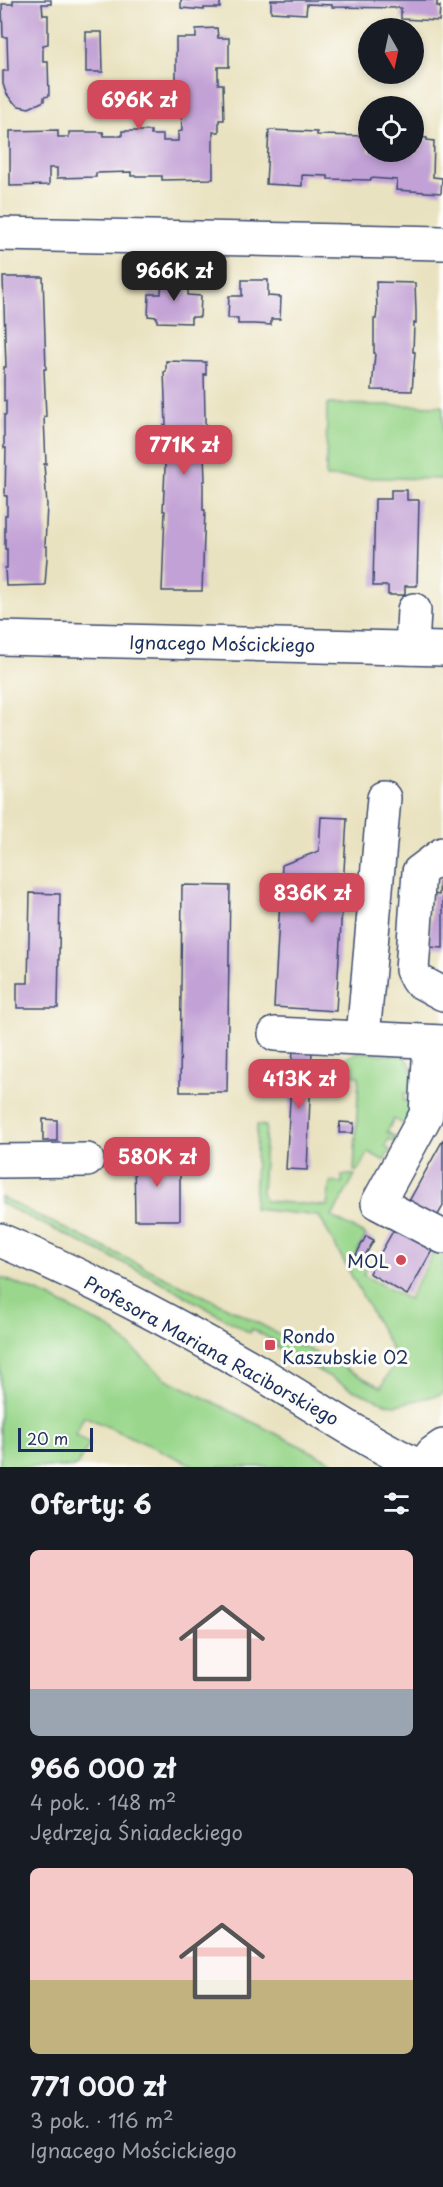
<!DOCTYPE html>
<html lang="pl">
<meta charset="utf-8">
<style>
body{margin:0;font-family:"Playpen Sans",sans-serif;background:#242831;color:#f1f3f6;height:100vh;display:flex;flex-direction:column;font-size:22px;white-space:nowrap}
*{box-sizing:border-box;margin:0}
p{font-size:20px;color:#9ea1a6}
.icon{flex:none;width:33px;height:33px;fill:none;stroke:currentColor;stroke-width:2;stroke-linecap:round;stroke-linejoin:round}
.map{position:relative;height:1467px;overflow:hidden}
.drawer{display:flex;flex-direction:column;background:#171b24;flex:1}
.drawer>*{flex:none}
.needle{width:39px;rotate:171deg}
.controls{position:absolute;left:358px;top:18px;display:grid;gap:12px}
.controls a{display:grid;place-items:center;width:66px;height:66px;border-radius:50%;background:#171b24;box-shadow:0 3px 9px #0003;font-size:30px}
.scale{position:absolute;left:18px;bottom:15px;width:75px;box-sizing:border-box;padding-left:6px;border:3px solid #1b2f5e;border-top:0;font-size:16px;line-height:21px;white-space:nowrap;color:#1b2f5e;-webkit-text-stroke:4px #fdfcf7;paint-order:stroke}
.price{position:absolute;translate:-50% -51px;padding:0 14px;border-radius:12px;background:#d1495b;color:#fff;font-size:20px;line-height:39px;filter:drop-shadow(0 2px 3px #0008)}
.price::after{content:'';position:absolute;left:50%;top:36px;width:18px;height:14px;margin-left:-9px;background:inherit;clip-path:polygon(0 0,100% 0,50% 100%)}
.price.active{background:#222;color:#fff}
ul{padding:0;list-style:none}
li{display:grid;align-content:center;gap:12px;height:318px;padding:0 30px}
li span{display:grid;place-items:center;height:186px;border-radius:9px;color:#555}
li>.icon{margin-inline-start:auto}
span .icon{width:108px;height:108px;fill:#fffc;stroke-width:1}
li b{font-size:26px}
h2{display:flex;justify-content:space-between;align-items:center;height:72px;padding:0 30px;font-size:26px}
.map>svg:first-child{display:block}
</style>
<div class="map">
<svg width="443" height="1467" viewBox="0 0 443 1467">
<rect width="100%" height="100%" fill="#fdfcf7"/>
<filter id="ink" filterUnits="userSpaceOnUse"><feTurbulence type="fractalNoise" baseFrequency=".0167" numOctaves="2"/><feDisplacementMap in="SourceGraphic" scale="12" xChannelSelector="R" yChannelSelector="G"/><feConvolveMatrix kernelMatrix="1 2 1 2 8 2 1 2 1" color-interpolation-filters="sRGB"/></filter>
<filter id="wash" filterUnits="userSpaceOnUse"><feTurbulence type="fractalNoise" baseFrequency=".008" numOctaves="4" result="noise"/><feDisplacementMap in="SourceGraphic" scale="24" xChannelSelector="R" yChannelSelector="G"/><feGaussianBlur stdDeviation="1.35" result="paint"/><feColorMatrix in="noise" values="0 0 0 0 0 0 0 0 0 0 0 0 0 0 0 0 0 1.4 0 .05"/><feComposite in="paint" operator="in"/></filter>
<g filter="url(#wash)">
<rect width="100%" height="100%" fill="#e9e2c0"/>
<!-- green -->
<g fill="#9ad78c" stroke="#5a8375" stroke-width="1.5">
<path d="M327 404 443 406V479L326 477Z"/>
<path d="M358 1052 404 1056C415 1066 412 1079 412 1093H405L404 1101H412L405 1125 394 1119 387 1132 397 1138 395 1142 389 1139 385 1146 390 1150 384 1161 369 1152 358 1171H354L359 1076 337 1074 336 1071 340 1061Z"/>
<path d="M257 1125 266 1126 262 1193 266 1201 327 1206 330 1182 342 1183V1175H355L332 1217 366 1235 355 1255 369 1263 363 1275 408 1299 436 1249 443 1253V1394L396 1405 388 1404 355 1391 276 1347 278 1343 252 1329 250 1333 152 1277 0 1203V1197L235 1311 381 1387 397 1359 319 1216 254 1209Z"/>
<path d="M0 1277 47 1296 111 1329 165 1378 342 1467H197L84 1416 75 1435 90 1443 76 1467H0Z"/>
</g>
<g id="blocks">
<!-- building -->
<g fill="#c2a1d6">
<path d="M13 0H51V4H42L43 15H48V44L43 45V62H48L49 96 44 97V101L29 108 19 106 12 101 6 93 3 84V71H8L7 37H3L2 4H13Z"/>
<path d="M181 0H220V8H204V10L181 8Z"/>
<path d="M271 0H437V6H440L439 21 401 19V8L332 7V5L307 4 306 14 271 12Z"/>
<path d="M217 28 218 38H229V67H218V84H223L224 120H219V132H213V179L162 180V176H131V172L96 173V177L57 178V168H49V185L10 186V131L58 130V137H69V132H103L104 136H122V131H151V135H163V141H178V132L182 131 181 109H176V38H196V29Z"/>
<path d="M86 32H102L103 72H86Z"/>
<path d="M269 130 317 132V135L369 136V152H414V137L427 138V140L434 141 433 177 442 178 441 193 396 190 397 180 371 178V180L328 179V176L302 175V186L266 184Z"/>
<path d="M3 277H43L46 369H44L46 417H44L46 464H44L47 505 45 546H47V558L45 585 6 586 5 568H7V549H5V515H7V496H5L6 448H4V415H6V401H4V367H6Z"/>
<path d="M162 278H188V295L201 296 200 317H191V323L157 322V317L148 316 149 294H161Z"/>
<path d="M242 280H268V296L281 297 280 319H271V325L254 324H238V318H228L229 296H242Z"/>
<path d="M376 282 415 283 416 311V323H414L413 352H415L412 391 372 390 375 353H374V319H376L377 310Z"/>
<path d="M166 361 206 362V375L204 374 205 416V428L203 427 205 481H203V510H205L202 591H162L165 511H163L165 468 164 425H166L164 372H166Z"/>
<path d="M391 490H407V500H419L417 586H405V595H388V586H373L375 499H391Z"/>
<path d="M321 817 347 818 336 1011 274 1007 282 865 319 851Z"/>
<path d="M440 878H443V948L429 947 432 894 439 895Z"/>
<path d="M182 885 230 886 227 1092H180Z"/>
<path d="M30 893 60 894 58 1008H17V983H28Z"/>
<path d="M293 1049 312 1050 307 1170 286 1169Z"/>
<path d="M43 1119 57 1120V1141H43Z"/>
<path d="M340 1122 354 1123 353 1133H339Z"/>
<path d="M443 1140V1206L431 1227 403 1212Z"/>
<path d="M174 1155 175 1169H180V1220H135L134 1156Z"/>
<path d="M396 1226 434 1247 407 1295 369 1273Z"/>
<path d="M366 1236 374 1240 363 1259 356 1255Z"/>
</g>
</g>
</g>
<g filter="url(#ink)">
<use href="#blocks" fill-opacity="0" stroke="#3a4a6d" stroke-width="1.5"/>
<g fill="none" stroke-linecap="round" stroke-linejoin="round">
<!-- minor casing -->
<g stroke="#3a4a6d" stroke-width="36">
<g id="minor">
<path d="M0 234 443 243"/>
<path d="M0 638 443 649"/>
<path d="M412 648 414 610"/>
<path d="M443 854 419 872 412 970 417 980 443 994"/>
<path d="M275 1034 443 1042"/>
<path d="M363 1037 384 798"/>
<path d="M430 1042 426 1115 378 1203 443 1237"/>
<path d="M0 1161 87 1160"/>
</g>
</g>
<!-- major casing -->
<g stroke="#3a4a6d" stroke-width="36">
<g id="major">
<path d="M0 1240C87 1277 174 1323 255 1370 310 1403 363 1439 420 1467"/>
<path d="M422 1467 433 1453 443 1446"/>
</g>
</g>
<!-- minor -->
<use href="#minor" stroke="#fff" stroke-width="33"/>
<!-- major -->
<use href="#major" stroke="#fff" stroke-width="33"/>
</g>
</g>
<!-- markers -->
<g fill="#d1495b" stroke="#fdfcf7" stroke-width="2">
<circle cx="401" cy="1260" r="6"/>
<rect x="264" y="1339" width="12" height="12" rx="3"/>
</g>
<g text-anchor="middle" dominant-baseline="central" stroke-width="6" stroke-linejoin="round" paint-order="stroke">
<!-- street labels -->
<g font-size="18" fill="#1b2f5e" stroke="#fdfcf7">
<text transform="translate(222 643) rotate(1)">Ignacego Mościckiego</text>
<text transform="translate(212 1350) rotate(29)">Profesora Mariana Raciborskiego</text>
</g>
<!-- poi labels -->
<g font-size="18" fill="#1b2f5e" stroke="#fdfcf7" text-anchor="end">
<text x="389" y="1260">MOL</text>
<text x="282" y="1335" text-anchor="start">Rondo<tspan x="282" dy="21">Kaszubskie 02</tspan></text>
</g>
</g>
</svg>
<div class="controls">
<a><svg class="needle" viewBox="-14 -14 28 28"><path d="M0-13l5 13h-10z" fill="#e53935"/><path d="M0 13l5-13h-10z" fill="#9ea1a6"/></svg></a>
<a><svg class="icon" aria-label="locate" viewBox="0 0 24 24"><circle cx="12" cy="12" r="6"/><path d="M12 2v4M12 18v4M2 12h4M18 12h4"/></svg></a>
</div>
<div class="scale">20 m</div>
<b class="price" style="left:139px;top:131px">696K zł</b>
<b class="price active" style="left:174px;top:302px">966K zł</b>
<b class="price" style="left:184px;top:476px">771K zł</b>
<b class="price" style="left:312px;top:924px">836K zł</b>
<b class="price" style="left:299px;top:1110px">413K zł</b>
<b class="price" style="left:157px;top:1188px">580K zł</b>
</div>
<section class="drawer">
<h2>Oferty: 6<svg class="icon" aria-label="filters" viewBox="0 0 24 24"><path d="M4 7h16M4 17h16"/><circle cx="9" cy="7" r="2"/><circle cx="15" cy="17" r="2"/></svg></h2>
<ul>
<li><span style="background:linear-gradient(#f6c9c9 75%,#9aa5b1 0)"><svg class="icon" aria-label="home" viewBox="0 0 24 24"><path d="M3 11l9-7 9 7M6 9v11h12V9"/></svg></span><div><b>966 000 zł</b><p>4 pok. · 148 m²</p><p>Jędrzeja Śniadeckiego</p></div></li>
<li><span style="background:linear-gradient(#f6c9c9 60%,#c2b280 0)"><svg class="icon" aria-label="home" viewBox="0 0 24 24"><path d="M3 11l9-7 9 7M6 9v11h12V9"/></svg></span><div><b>771 000 zł</b><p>3 pok. · 116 m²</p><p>Ignacego Mościckiego</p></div></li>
</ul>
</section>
